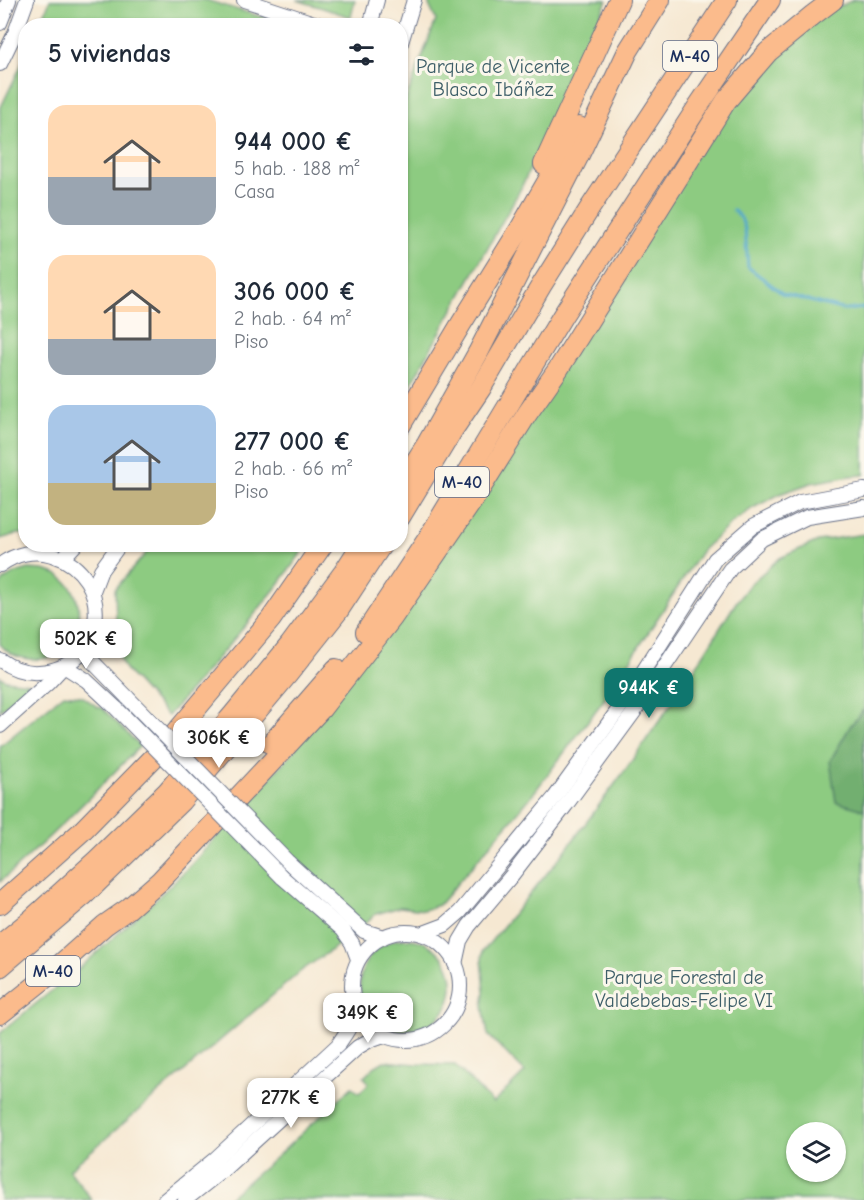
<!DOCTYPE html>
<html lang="es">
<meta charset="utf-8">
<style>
body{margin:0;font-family:"Comic Neue",sans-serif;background:#f6f6f7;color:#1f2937;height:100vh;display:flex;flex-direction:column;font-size:22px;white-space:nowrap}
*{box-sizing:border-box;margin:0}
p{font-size:20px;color:#747a83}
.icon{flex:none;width:33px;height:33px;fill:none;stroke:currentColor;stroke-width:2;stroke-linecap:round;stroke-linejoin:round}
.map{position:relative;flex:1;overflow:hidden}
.panel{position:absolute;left:18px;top:18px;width:390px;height:534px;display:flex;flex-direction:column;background:#fff;border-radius:24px;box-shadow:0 2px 4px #0004}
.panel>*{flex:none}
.fabs{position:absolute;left:786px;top:1122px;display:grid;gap:12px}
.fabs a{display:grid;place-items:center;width:60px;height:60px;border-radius:50%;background:#fff;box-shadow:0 2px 4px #0004;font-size:30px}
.price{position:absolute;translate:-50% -51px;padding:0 14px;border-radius:12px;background:#fff;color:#222;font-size:20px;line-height:39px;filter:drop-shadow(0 2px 3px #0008)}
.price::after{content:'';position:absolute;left:50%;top:36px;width:18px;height:14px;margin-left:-9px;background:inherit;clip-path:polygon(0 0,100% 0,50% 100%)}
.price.current{background:#0f766e;color:#fff}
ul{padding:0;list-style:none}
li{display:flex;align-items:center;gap:18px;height:150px;padding:0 30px}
li span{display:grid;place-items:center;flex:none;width:168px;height:120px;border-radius:18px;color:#555}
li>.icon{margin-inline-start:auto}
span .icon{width:72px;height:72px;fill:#fffc;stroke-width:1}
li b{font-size:26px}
h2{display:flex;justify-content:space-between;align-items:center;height:72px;padding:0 30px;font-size:26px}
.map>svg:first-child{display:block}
</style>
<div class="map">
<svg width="864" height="1200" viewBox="0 0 864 1200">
<rect width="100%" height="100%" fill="#fbf7ec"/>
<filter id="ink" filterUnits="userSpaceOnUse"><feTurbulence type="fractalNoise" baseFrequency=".0167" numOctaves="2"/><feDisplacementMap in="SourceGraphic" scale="12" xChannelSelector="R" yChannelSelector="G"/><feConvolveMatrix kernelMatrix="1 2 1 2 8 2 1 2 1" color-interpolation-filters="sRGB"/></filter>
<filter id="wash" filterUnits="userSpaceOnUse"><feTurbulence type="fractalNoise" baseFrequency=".008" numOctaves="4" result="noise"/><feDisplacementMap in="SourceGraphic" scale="24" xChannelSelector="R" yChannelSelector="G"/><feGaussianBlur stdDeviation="1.35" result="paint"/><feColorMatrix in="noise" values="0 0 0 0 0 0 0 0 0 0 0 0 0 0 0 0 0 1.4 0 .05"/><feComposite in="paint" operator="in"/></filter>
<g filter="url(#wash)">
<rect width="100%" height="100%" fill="#f6e8d2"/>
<!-- green -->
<g fill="#8dcb81" stroke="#547d70" stroke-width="1.5" fill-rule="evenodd">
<path d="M50 0H206L288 25H40Z"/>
<path d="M297 0H355L351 17Z"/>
<path d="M430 0H607L584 56 520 190 401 402V112L436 20 429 5Z"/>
<path d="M853 0H864V475L850 476 811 483 780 494 753 508 732 523 702 550 609 693 530 798 439 905 424 910 400 907 376 914 337 946 301 971 69 1170 92 1200H0V1033L82 966 154 901 190 866 293 752 709 136 774 58 824 14Z"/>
<path d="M25 57V534H17L0 539V109Z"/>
<path d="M864 534V1200H226L273 1160 352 1087 359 1093 369 1083 364 1077 374 1067 384 1061 417 1064 455 1065 493 1103 525 1072 488 1035 483 1006 485 992 482 959 483 951 562 855 626 769 687 681 735 604 750 584 780 558 818 541ZM796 1132H836V1172H796Z"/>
<path d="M153 545H307L279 584 245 626 168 716 125 669 117 654 115 589Z"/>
<path d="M29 569C33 570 38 569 43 570 101 581 84 672 23 658 14 656 6 652 0 644V585C7 575 18 572 29 569Z"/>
<path d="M0 676 6 680 30 683 0 711Z"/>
<path d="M64 694 82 696 98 707 102 708 140 746C94 793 49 839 0 882V746Z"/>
<circle cx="406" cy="985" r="46"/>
</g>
<!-- forest -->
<path fill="#72af6f" stroke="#466f66" stroke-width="1.5" d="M864 709V810L836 802 830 761 851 725Z"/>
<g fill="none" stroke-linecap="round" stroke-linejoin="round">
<!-- stream -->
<path stroke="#4fa7cc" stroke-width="3" d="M733 210 741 218 745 229 748 267 783 294 845 310 864 308"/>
</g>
</g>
<g filter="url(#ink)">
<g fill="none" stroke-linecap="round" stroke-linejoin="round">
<!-- minor casing -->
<g stroke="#687087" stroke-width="16">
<g id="minor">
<path d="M244 0 323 26"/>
<path d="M0 23 9 0"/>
<path d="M370 26 377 0"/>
<path d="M400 46 414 0"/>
<path d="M0 64 15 33 27 0"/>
<path d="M63 558 76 544"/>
<path d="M0 565C15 554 34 549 52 555 117 575 107 668 39 672 25 673 11 668 0 660"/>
<path d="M93 591 101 570 120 544"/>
<path d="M85 648 93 662 128 698"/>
<path d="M64 666 86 680 117 709"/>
<path d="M0 726 48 683 62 668"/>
<path d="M288 862 364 931 383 937"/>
<path d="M282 877 343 930 352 943 358 959"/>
<circle cx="406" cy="986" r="54"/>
<path d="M421 934 445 925 460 912 555 797 621 706 715 559 753 526 800 502 864 490"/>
<path d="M455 964 460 941 469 926 512 875 566 805 634 712 730 569 762 539 807 517 864 508"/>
<path d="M165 1200 214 1160 338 1045C347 1031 354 1023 356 1006"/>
<path d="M185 1200 223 1170 358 1047 370 1040 384 1035"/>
</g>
</g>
<!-- highway casing -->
<g stroke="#687087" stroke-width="22">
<g id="highway">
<path d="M544 164 619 0"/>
<path d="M400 426 461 324 520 229 579 127"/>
<path d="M400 486 427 444 478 353 578 157 628 51 660 0"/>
<path d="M400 517 452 431 481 388 541 286 590 208 727 0"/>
<path d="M366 632 429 537 563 315 699 105 770 0"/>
<path d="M271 744 336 669"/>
<path d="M0 904 81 832 164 747 271 619 323 544"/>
<path d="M0 945 32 919 97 860 167 792 232 716 290 645 344 572 362 544"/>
<path d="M0 967 83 896 181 801 288 674 338 611 382 544"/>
<path d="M0 1014 44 979 105 925 128 909 160 881 321 709 392 618 477 494 527 414 559 368 726 101 768 52 813 15 833 0"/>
</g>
</g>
<!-- minor -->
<use href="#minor" stroke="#fff" stroke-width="14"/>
<!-- highway -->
<use href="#highway" stroke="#fbbb8c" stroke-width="20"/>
<!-- minor-bridge casing -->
<g stroke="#687087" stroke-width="16" stroke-linecap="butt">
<g id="minor-bridge">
<path d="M128 698 288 862"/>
<path d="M117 709 282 877"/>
</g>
</g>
<!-- minor-bridge -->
<use href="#minor-bridge" stroke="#fff" stroke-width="14"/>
</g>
</g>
<g text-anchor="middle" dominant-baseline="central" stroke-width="6" stroke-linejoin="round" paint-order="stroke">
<!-- shield labels -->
<g fill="#fbf7ec" stroke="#5e6b89" stroke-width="1.5">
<rect x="663" y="41" width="54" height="30" rx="4.5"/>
<rect x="435" y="467" width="54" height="30" rx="4.5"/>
<rect x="26" y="956" width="54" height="30" rx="4.5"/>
</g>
<g font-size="18" font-weight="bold" fill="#1b2f5e">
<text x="690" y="56">M-40</text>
<text x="462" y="482">M-40</text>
<text x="53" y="971">M-40</text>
</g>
<!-- park labels -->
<g font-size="20" fill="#3d5e68" stroke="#fbf7ec">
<text x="493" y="66">Parque de Vicente<tspan x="493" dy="23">Blasco Ibáñez</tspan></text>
<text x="684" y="977">Parque Forestal de<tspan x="684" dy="23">Valdebebas-Felipe VI</tspan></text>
</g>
</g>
</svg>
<div class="fabs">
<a><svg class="icon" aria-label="layers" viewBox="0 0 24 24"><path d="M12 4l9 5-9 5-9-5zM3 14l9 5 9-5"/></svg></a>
</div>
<b class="price" style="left:86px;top:670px">502K €</b>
<b class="price current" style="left:649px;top:719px">944K €</b>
<b class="price" style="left:219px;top:769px">306K €</b>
<b class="price" style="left:368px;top:1044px">349K €</b>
<b class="price" style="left:291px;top:1129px">277K €</b>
<section class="panel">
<h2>5 viviendas<svg class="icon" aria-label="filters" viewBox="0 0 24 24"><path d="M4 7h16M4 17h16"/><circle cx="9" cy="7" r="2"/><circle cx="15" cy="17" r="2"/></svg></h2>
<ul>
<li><span style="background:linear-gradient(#ffd9b3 60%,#9aa5b1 0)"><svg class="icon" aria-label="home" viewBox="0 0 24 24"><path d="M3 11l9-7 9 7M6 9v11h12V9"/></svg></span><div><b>944 000 €</b><p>5 hab. · 188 m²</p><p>Casa</p></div></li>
<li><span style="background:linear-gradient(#ffd9b3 70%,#9aa5b1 0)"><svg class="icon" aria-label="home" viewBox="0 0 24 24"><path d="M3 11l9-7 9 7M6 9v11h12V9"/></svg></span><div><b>306 000 €</b><p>2 hab. · 64 m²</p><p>Piso</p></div></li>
<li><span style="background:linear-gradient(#a9c7e8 65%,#c2b280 0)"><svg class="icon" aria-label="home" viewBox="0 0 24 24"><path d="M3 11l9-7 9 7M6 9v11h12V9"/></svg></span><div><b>277 000 €</b><p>2 hab. · 66 m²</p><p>Piso</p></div></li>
</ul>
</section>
</div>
